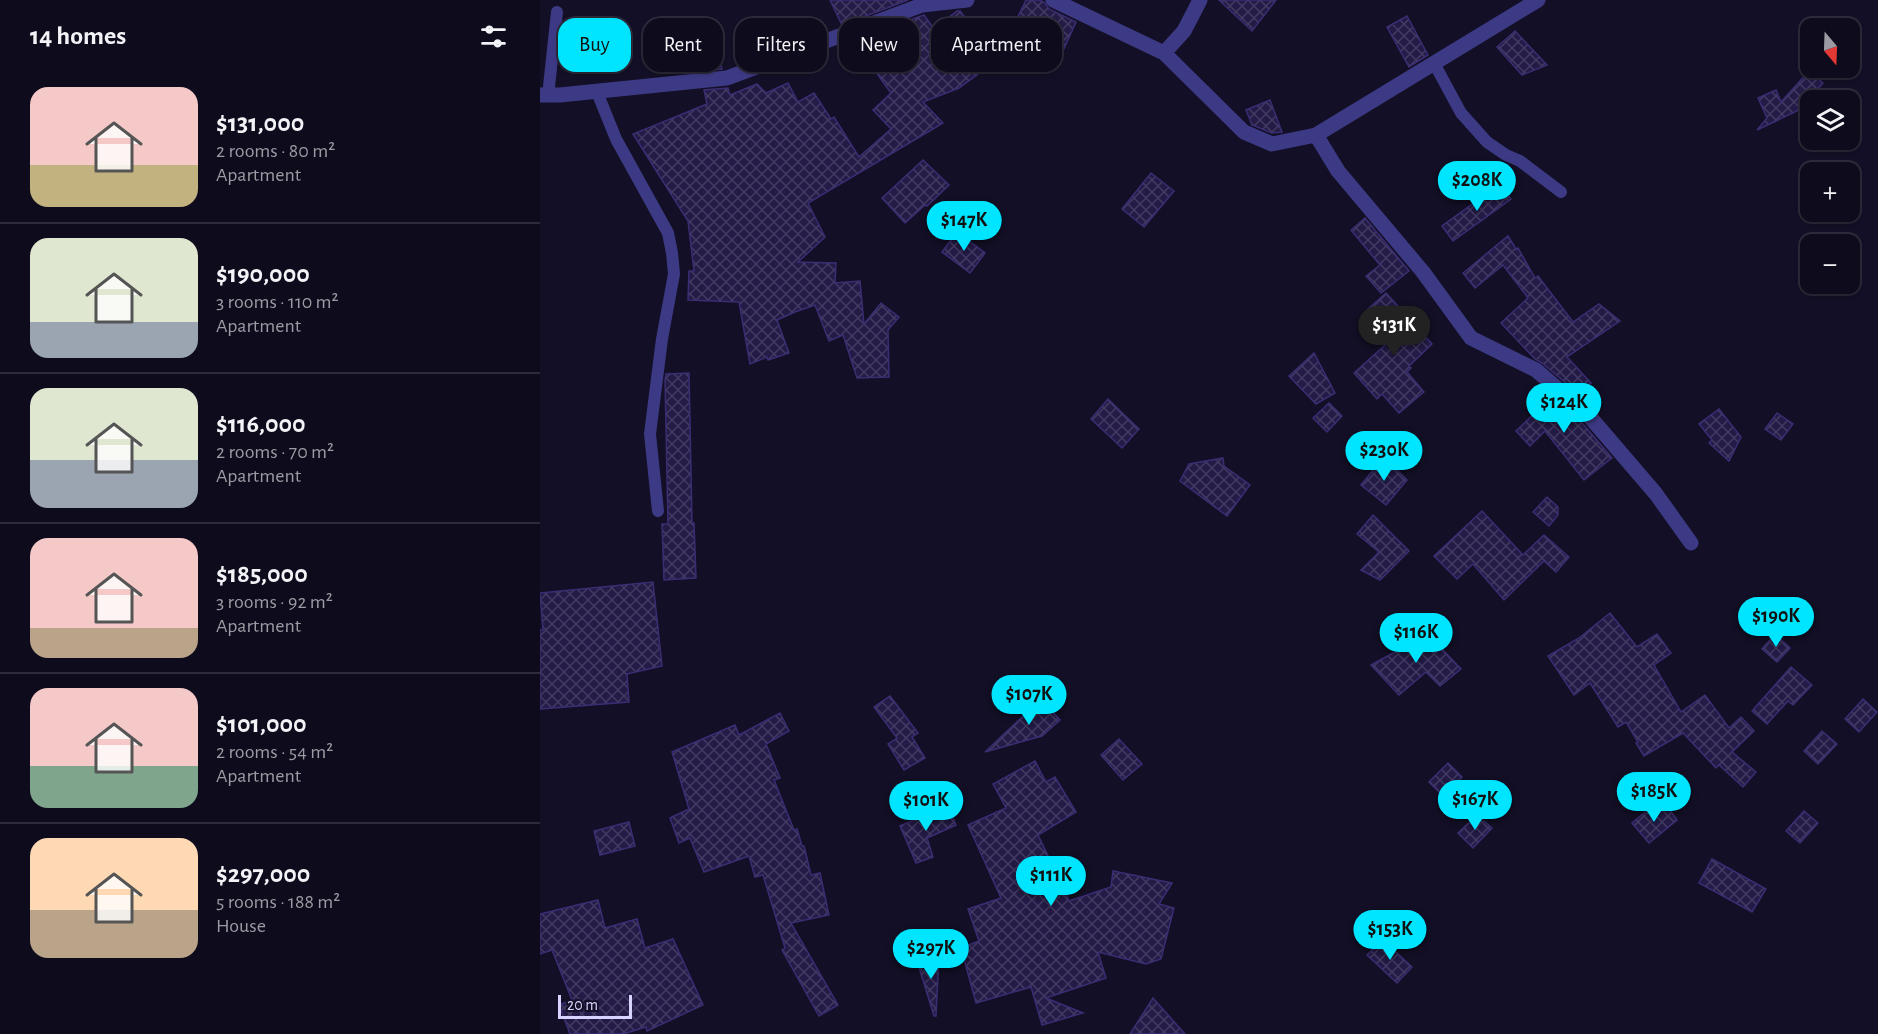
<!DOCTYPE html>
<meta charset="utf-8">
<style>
body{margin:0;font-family:"Alegreya Sans",sans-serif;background:#171425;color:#f1f3f6;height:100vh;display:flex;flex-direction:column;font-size:22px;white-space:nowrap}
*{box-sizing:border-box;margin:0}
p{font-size:20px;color:#9b9ba3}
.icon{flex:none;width:33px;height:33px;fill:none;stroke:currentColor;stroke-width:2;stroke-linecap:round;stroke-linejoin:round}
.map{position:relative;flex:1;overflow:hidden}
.sheet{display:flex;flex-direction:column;background:#0e0b1c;width:540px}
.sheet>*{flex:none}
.top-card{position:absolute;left:18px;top:18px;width:570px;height:54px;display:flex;gap:12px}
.needle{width:39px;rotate:161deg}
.fabs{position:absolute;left:1260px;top:18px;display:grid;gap:12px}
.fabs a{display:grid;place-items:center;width:60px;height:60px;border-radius:12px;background:#0e0b1c;box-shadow:0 2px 4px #0004,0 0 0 2px #2e2b3b;font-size:30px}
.scale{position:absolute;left:18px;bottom:15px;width:74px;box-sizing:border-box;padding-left:6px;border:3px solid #d9d4ff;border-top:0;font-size:16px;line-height:21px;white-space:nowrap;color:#d9d4ff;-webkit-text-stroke:4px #130f26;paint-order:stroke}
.price{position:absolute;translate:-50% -51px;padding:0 14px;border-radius:21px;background:#00e5ff;color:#111;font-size:20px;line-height:39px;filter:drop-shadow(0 2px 3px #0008)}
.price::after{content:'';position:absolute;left:50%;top:36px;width:18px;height:14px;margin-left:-9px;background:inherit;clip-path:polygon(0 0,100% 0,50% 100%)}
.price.on{background:#222;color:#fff}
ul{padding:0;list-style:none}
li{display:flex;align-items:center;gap:18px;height:150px;padding:0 30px}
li+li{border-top:2px solid #2e2b3b}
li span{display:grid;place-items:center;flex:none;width:168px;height:120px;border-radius:18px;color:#555}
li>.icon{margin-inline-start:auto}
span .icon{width:72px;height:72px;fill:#fffc;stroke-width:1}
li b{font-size:26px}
h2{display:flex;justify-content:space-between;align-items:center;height:72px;padding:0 30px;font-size:26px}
.pill{padding:0 21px;border-radius:18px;background:#0e0b1c;box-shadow:0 2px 4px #0004,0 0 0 2px #2e2b3b;font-size:21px;line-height:54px}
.pill.on{background:#00e5ff;color:#111}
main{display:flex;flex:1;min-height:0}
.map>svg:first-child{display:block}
</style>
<main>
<section class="sheet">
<h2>14 homes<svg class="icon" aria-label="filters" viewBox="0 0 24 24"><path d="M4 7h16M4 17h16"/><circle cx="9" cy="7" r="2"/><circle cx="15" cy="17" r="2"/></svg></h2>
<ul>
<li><span style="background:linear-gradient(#f6c9c9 65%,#c2b280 0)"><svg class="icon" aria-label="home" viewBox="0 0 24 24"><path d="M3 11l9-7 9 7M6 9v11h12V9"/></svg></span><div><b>$131,000</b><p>2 rooms · 80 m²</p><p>Apartment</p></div></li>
<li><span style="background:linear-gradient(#dfe7d0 70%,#9aa5b1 0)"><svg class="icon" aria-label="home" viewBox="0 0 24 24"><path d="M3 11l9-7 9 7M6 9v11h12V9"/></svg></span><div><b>$190,000</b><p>3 rooms · 110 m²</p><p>Apartment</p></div></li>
<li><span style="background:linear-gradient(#dfe7d0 60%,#9aa5b1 0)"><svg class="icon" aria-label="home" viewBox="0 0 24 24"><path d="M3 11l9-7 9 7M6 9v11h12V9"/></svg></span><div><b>$116,000</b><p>2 rooms · 70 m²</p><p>Apartment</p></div></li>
<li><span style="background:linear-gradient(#f6c9c9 75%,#b9a48a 0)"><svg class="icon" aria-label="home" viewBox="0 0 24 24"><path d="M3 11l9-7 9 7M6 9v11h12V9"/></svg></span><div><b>$185,000</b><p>3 rooms · 92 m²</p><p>Apartment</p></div></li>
<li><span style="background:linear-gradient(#f6c9c9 65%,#7fa58c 0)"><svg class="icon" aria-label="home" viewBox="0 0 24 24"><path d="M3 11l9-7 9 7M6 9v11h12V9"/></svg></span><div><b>$101,000</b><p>2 rooms · 54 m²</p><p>Apartment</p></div></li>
<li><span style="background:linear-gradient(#ffd9b3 60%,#b9a48a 0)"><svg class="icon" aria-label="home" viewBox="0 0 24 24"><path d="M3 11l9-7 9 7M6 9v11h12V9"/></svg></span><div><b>$297,000</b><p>5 rooms · 188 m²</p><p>House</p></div></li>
</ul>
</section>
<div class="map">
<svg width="1338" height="1034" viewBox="0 0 1338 1034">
<defs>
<pattern id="building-cross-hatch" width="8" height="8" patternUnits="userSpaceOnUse" patternTransform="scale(1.5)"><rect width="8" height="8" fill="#241b47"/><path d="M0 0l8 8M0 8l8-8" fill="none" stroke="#433b63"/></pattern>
</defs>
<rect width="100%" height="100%" fill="#130f26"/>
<!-- building -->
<g fill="url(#building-cross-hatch)" stroke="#3b2d73" stroke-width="1.5">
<path d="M290 0H368L302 25Z"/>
<path d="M486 0H499L504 2 509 9 536 22 522 53 472 29Z"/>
<path d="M679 0H736L712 31Z"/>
<path d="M417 11H420L457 60 419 88 383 102 403 123 268 203 285 237 258 262 296 263 295 283 320 281 324 324 341 303 359 317 348 330 349 377 317 378 303 335 289 341 275 305 255 312 237 320 249 353 228 360 227 357 210 364 199 302 148 300 149 271H154L148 221 93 134 167 104 164 90 188 88 190 95 217 84 226 93 248 83 258 102 274 93 291 119 294 117 319 157 351 129 333 110 351 93 327 60 318 39 384 15 394 29Z"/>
<path d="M867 16 888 55 869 67 847 27Z"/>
<path d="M975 31 1007 65 982 75 957 47Z"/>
<path d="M179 57 182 69 159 71 157 63Z"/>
<path d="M1269 71 1283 83 1259 110 1217 130 1227 118 1218 98 1236 90 1241 102Z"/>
<path d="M730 100 742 132 732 133 712 125 706 110Z"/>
<path d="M383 160 409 185 387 206 385 205 365 223 342 198Z"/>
<path d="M611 173 634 191 604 227 582 209Z"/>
<path d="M960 184 971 199 913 241 902 226Z"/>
<path d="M825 218 869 271 841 293 826 276 840 265 811 230Z"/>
<path d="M417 232 445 253 430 273 402 252Z"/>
<path d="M968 236 976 249 978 248 995 278 998 276 1033 322 1059 304 1080 321 1027 357 1051 383 1039 394 1002 363 995 359 961 323 988 298 963 265 935 288 923 273Z"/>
<path d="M846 293 892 344 869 366 871 368 867 372 884 392 859 413 842 394 837 399 814 373 854 337 828 309Z"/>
<path d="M774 353 795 393 776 404 749 376Z"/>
<path d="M149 373 152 523H154L156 578 124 580 122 524H128L125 380 126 374Z"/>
<path d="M1000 386 1043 424 1072 458 1044 480 1005 431 990 446 976 431 1000 408 989 396Z"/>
<path d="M568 399 599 429 582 448 551 419Z"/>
<path d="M789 403 802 416 787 432 773 418Z"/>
<path d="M1179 409 1201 437 1189 461 1169 443 1172 440 1159 424Z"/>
<path d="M1237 413 1253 424 1241 440 1225 429Z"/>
<path d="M844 457 867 480 846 505 821 485Z"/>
<path d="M683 458 684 466 710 485 687 516 640 481 649 464Z"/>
<path d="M1007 497 1018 507V515L1009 526 993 512Z"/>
<path d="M942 511 983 555 1004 535 1029 557 1016 572 1004 561 964 600 933 564 917 579 894 556Z"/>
<path d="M833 515 869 551 840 580 821 570 839 552 817 534Z"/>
<path d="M113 582 122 666 87 674 89 702 0 709V630H3L0 593Z"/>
<path d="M1070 613 1097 647 1117 634 1131 653 1114 665 1141 712 1165 695 1189 728 1201 717 1214 731 1192 752 1216 772 1203 787 1179 765 1176 768 1143 733 1104 756 1096 743 1098 742 1086 722 1078 727 1050 683 1034 695 1008 656 1039 638Z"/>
<path d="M884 630 921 669 900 686 886 672 859 695 831 665 868 645Z"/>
<path d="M1235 634 1250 648 1237 662 1222 649Z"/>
<path d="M1251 667 1272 685 1253 705 1248 701 1227 724 1212 711Z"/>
<path d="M350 696 378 733 372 737 385 758 364 770 348 744 357 738 334 707Z"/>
<path d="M501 699 520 720 502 736 445 752Z"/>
<path d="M1323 699 1337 712 1319 732 1305 719Z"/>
<path d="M240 713 249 731 226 744 240 778 234 780 254 830 257 829 262 846H264L271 875 280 873 289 915 251 923 298 1005 279 1016 242 950 245 948 223 875 215 877 209 856 164 872 150 838 139 843 130 818 149 809 132 752 195 725 199 735Z"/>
<path d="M1282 731 1297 744 1278 764 1264 751Z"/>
<path d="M579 739 602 764 583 780 561 755Z"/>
<path d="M495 761 506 782 515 777 536 812 498 835 513 866 516 865 529 901 571 887 573 871 632 883 619 904 634 908 621 959 606 964 558 952 566 978 506 998 543 1013 502 1025 491 987 436 1003 421 948 439 941 428 909 461 898 428 825 466 808 453 784Z"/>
<path d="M908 763 922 777 903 796 889 782Z"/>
<path d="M1126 805 1137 820 1109 843 1092 823 1109 809 1114 815Z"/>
<path d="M408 806 416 825 387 838 393 857 376 863 360 826Z"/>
<path d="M1264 811 1278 823 1260 843 1246 831Z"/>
<path d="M937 815 952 828 933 848 918 833Z"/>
<path d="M89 822 95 846 60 855 54 831Z"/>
<path d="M1172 859 1226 889 1212 912 1159 883Z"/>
<path d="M58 900 65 928 97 919 105 948 133 939 163 1005 107 1031 106 1027 83 1034H30L19 1005 32 1000 12 950 0 954V914Z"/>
<path d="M843 940 872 967 857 983 827 955Z"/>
<path d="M399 956 396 1016H394L378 964Z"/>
<path d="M613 998 645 1034H590Z"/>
</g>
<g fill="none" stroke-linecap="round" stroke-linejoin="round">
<!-- service -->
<g stroke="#3d3a85" stroke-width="12">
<path d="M894 63 921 113 947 142 966 155 980 161 1021 192"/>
<path d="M57 92 76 139 128 233 132 253 134 274 122 339 110 434 118 511"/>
<path d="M8 96 17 12"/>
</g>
<!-- minor -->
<g stroke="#3d3a85" stroke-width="15">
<path d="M513 0 624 53 704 132 732 144 776 135 998 0"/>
<path d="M624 53 644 31 660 0"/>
<path d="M0 95H20L187 78 382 5 427 0"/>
<path d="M776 135 798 171 883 272 931 338 996 370 1050 417 1116 494 1151 543"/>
</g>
</g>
</svg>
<div class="fabs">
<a><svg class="needle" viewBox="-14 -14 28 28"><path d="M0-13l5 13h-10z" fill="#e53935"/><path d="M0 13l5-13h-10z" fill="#9b9ba3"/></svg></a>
<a><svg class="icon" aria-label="layers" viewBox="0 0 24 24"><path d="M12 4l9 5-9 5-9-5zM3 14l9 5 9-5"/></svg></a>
<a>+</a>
<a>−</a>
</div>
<div class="scale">20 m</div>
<b class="price" style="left:937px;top:212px">$208K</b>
<b class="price" style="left:424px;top:252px">$147K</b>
<b class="price on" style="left:854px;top:357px">$131K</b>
<b class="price" style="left:1024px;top:434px">$124K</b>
<b class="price" style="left:844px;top:482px">$230K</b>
<b class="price" style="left:1236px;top:648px">$190K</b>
<b class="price" style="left:876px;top:664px">$116K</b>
<b class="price" style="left:489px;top:726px">$107K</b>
<b class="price" style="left:1114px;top:823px">$185K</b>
<b class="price" style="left:935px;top:831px">$167K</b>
<b class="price" style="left:386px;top:832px">$101K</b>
<b class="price" style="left:511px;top:907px">$111K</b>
<b class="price" style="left:850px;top:961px">$153K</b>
<b class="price" style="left:391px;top:980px">$297K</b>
<div class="top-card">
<a class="pill on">Buy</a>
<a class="pill">Rent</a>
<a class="pill">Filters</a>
<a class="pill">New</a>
<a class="pill">Apartment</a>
</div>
</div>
</main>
